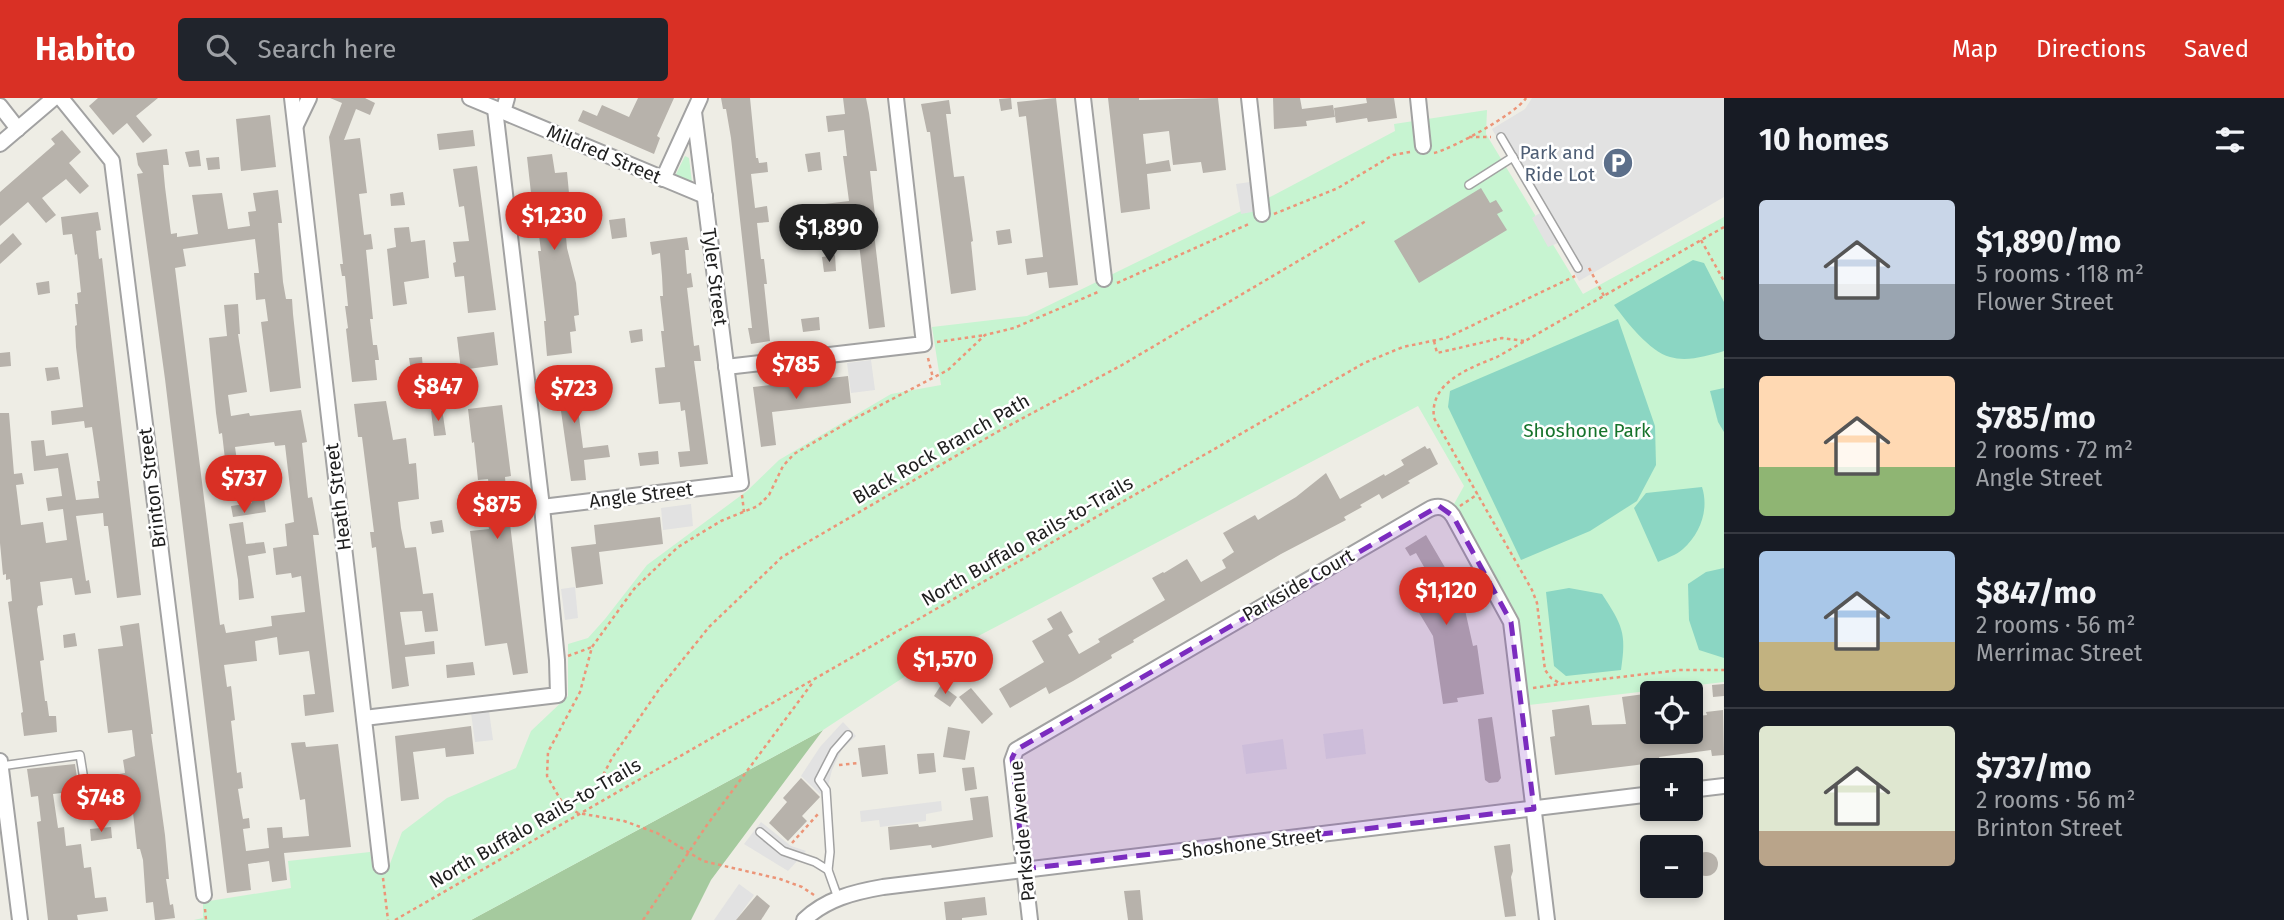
<!DOCTYPE html>
<meta charset="utf-8">
<style>
body{margin:0;font-family:"Fira Sans",sans-serif;background:#20242c;color:#f1f3f6;height:100vh;display:flex;flex-direction:column;font-size:26px;white-space:nowrap}
*{box-sizing:border-box;margin:0}
p{font-size:23px;color:#9ea1a6}
.icon{flex:none;width:38px;height:38px;fill:none;stroke:currentColor;stroke-width:2;stroke-linecap:round;stroke-linejoin:round}
.map{position:relative;flex:1;overflow:hidden}
.details{display:flex;flex-direction:column;background:#171b24;width:560px}
.details>*{flex:none}
.buttons{position:absolute;left:1640px;top:583px;display:grid;gap:14px}
.buttons a{display:grid;place-items:center;width:63px;height:63px;border-radius:7px;background:#171b24;box-shadow:0 4px 10px #0003;font-size:35px}
.price{position:absolute;translate:-50% -60px;padding:0 16px;border-radius:24px;background:#d93025;color:#fff;font-size:23px;line-height:46px;filter:drop-shadow(0 2px 4px #0008)}
.price::after{content:'';position:absolute;left:50%;top:42px;width:21px;height:16px;margin-left:-10px;background:inherit;clip-path:polygon(0 0,100% 0,50% 100%)}
.price.selected{background:#222;color:#fff}
ul{padding:0;list-style:none}
li{display:flex;align-items:center;gap:21px;height:175px;padding:0 35px}
li+li{border-top:2px solid #363941}
li span{display:grid;place-items:center;flex:none;width:196px;height:140px;border-radius:7px;color:#555}
li>.icon{margin-inline-start:auto}
span .icon{width:84px;height:84px;fill:#fffc;stroke-width:1}
li b{font-size:30px}
h2{display:flex;justify-content:space-between;align-items:center;height:84px;padding:0 35px;font-size:30px}
header{display:flex;align-items:center;gap:42px;box-sizing:border-box;height:98px;padding:0 35px;background:#d93025;color:#fff}
header strong{font-size:33px}
nav{display:flex;gap:38px;margin-inline-start:auto;font-size:24px}
.search{width:490px;height:63px;background:#20242c;display:flex;align-items:center;gap:18px;box-sizing:border-box;padding:0 24px;border-radius:7px;color:#9ea1a6;font-size:26px}
main{display:flex;flex:1;min-height:0}
.map>svg:first-child{display:block}
</style>
<header>
<strong>Habito</strong>
<div class="search"><svg class="icon" aria-label="search" viewBox="0 0 24 24"><circle cx="10" cy="10" r="6"/><path d="M15 15l6 6"/></svg>Search here</div>
<nav><a>Map</a><a>Directions</a><a>Saved</a></nav>
</header>
<main>
<div class="map">
<svg width="1724" height="822" viewBox="0 0 1724 822">
<rect width="100%" height="100%" fill="#eeede5"/>
<!-- forest -->
<path fill="#a5ca9e" d="M823 632 711 782 691 822H471Z"/>
<!-- park -->
<g fill="#c7f4d1">
<path d="M1487 12 1486 36 1583 196 1724 119V584L1529 607 1519 520 1454 406 1464 388 1418 308 921 568 823 632 471 822H194L203 820V804L291 790 288 763 370 754 373 772 388 771 402 734 447 700 516 670 531 633 568 598V546L588 540 605 521 647 467 747 393 779 362 891 296 941 287 932 229 1027 218 1274 97 1395 33 1394 26Z"/>
<path d="M685 58 689 60 692 84 675 78Z"/>
</g>
<!-- pitch -->
<g fill="#8bd6c3">
<path d="M1693 162 1704 165 1724 204V253C1707 258 1687 264 1670 259 1650 254 1626 223 1614 207Z"/>
<path d="M1618 221 1655 328 1656 367 1637 403 1590 433 1521 462 1448 309 1450 293Z"/>
<path d="M1724 290V334L1718 324 1710 293Z"/>
<path d="M1702 389C1709 411 1701 435 1683 451 1677 457 1666 460 1658 464L1634 410 1646 395Z"/>
<path d="M1724 470V560L1699 552 1689 522 1688 486 1706 474Z"/>
<path d="M1569 490 1602 496C1622 527 1627 534 1621 572L1566 578 1554 568 1546 494Z"/>
</g>
<!-- parking -->
<g fill="#e2e2e2">
<path d="M1532 0H1724V99L1579 183 1558 145 1548 149 1532 120 1540 115 1492 31 1525 11Z"/>
<path d="M1264 82 1268 111 1241 116 1236 86Z"/>
<path d="M871 262 875 292 851 295 847 265Z"/>
<path d="M691 406 693 428 663 432 661 410Z"/>
<path d="M575 489 578 520 565 522 561 491Z"/>
<path d="M489 613 493 642 475 644 471 615Z"/>
<path d="M843 624 856 638 842 651 832 672 828 688 820 696 801 678 820 649Z"/>
<path d="M1363 631 1366 656 1326 661 1323 636Z"/>
<path d="M1283 641 1287 671 1246 676 1242 647Z"/>
<path d="M941 703 942 713 926 716V723L880 729 879 722 861 724 860 713Z"/>
<path d="M761 724 791 748 806 753 788 773 744 746Z"/>
<path d="M739 786 754 797 736 822H714Z"/>
</g>
<!-- building -->
<g fill="#b7b2ab">
<path d="M98 0H158L136 18 152 37 143 45 127 25 113 37 89 8Z"/>
<path d="M330 0H365L375 5 370 17 356 11 344 42 360 40 367 95 359 96 364 137 371 136 373 151 366 152 373 221H370L373 247H377L379 262H375L377 282 352 284 346 231 348 230 345 208H348L345 178H342L340 166H343L329 39 342 5Z"/>
<path d="M638 0H674L657 38 660 40 654 56 578 23 583 12 597 18 602 7 629 19Z"/>
<path d="M721 0H750L756 60H758L759 65 767 64 768 74 751 76 755 110 767 108 769 124 757 125 761 161H764L767 186H764L770 243 751 246 748 230H752L731 40 726 11H723Z"/>
<path d="M843 0H866L869 15 877 73H870L875 118H872L885 229 869 231 858 137 836 139 834 121 810 124 808 108 849 103 843 58H847L844 32 828 34 826 18 845 16Z"/>
<path d="M1011 0 1012 11 1001 13 999 1Z"/>
<path d="M1056 0 1078 187 1049 190 1047 174 1027 177 1025 161 1043 159 1026 18 1019 19 1017 4Z"/>
<path d="M1108 0H1139V2L1218 0 1226 72 1203 75 1201 64 1173 67 1169 33 1143 36 1146 66 1169 62 1171 73 1147 76 1150 111 1121 115Z"/>
<path d="M1273 0H1300L1302 11 1333 7 1335 19 1306 23 1307 28 1274 31Z"/>
<path d="M1366 0H1394L1397 20 1368 24 1367 20 1336 25 1334 10 1367 5Z"/>
<path d="M949 2 951 16H946L954 79 964 78 973 143 971 144 976 192 951 196 930 34H927L921 6Z"/>
<path d="M270 17 276 69 241 73 236 21Z"/>
<path d="M62 32 81 54 69 65 89 88 80 96 66 81 42 100 56 117 46 125 28 104 0 128V94L55 46 51 41Z"/>
<path d="M473 32 475 48 439 52 437 36Z"/>
<path d="M167 51 169 67H163L165 89 171 136 177 135V139L198 136 192 97 222 95 228 131 250 128 248 114 256 113 253 95 278 92 282 125H278L283 184 286 201H292L293 216 301 290 270 294 261 224 268 223 265 201 256 202 254 175H259L255 141 183 151 186 168 175 170 220 527 224 526 226 535 272 528 271 518 305 514 301 478 292 480 291 475 276 477 273 450 287 448 285 426 294 424 285 347 275 348 274 344 235 349 239 377 227 379 222 335 219 336 216 315 209 240 227 238 224 207 238 206 240 236H238L247 294 228 297 231 318 249 315 250 318 301 312 307 344 302 345 308 400 312 399 319 437H313L334 614 305 618 303 597 315 596 309 553 279 557 277 539 255 543 257 563 224 567 227 589 231 588 235 622 231 623 237 675 241 674 243 690 238 691 242 716 243 721 249 720 250 730 243 731 246 753 269 750 267 730 282 729 283 740 309 738 305 701 300 702 291 645 305 644 306 649 338 646 351 749 284 755 287 782 272 784 269 763 248 766 251 792 227 795 165 281 137 76 143 75 138 67 136 55Z"/>
<path d="M199 52 201 68 189 69 185 54Z"/>
<path d="M820 54 822 72 808 74 805 56Z"/>
<path d="M552 56 555 75 567 74 572 127 565 128 567 150 576 185 579 217 574 218 576 233 570 234 572 255 547 258 544 223H546L538 153H541L538 130 535 131 527 59Z"/>
<path d="M219 59 220 71 208 72 206 60Z"/>
<path d="M477 68 496 212 468 215 464 178 455 179 453 165 456 164 453 144 469 143 464 108 459 109 453 71Z"/>
<path d="M1481 90 1490 105 1496 102 1503 113 1497 116 1507 132 1419 185 1394 143Z"/>
<path d="M403 94 405 107 391 108 390 96Z"/>
<path d="M98 114 101 132 96 133 99 161 102 160 141 497 117 500 108 428H104L103 415 76 418 86 483 89 482 91 495 75 497 72 480 40 484 43 507 38 508 37 511 44 562 40 563 45 603H47L49 618H56L57 634 24 638 21 615 23 614 8 504 12 503 10 481 6 482V476L3 477 0 445V315H9L14 376 22 375 24 386 16 387 21 427 43 424 46 445 67 442 63 411 48 413 46 400 62 398 58 370 34 373 31 343 44 342 46 358 68 355 76 402 99 400 97 383H100L92 329 85 330 84 323 52 327 51 313 83 309 76 249 75 228 77 227 75 206H78L77 195 81 194 77 156 75 157 72 136 63 137 61 119Z"/>
<path d="M625 120 627 139 612 141 609 122Z"/>
<path d="M409 129 411 144 425 142 429 180 404 184 407 206 393 208 387 151 396 149 394 130Z"/>
<path d="M1010 131 1012 145 998 147 996 133Z"/>
<path d="M13 135 22 146 0 166V147Z"/>
<path d="M687 139 689 152H685L687 176 691 175 693 189 687 190 694 248 699 247 701 263H694L708 366 680 369 678 354 690 353 685 312 681 313 680 304 659 306 655 270 665 269 661 233H664L660 198H663L662 178 660 155 652 157 650 144Z"/>
<path d="M835 157 836 173 824 174 822 159Z"/>
<path d="M49 183 50 195 38 197 36 185Z"/>
<path d="M819 219 820 232 803 234 801 221Z"/>
<path d="M642 231 643 243 631 245 629 233Z"/>
<path d="M494 234 498 267 461 272 457 239Z"/>
<path d="M10 254 11 268 0 269V255Z"/>
<path d="M422 259 423 271 411 273 409 260Z"/>
<path d="M58 269 60 281 47 283 45 270Z"/>
<path d="M579 275 583 307H579L578 311 583 350 608 347 610 359 584 362 586 382 571 383 561 313H559L556 293H551L550 279Z"/>
<path d="M848 278 851 305 772 314 776 347 761 349 753 289Z"/>
<path d="M427 295 429 308 417 309 415 296Z"/>
<path d="M386 303 393 342 406 340 409 366 416 365 419 401 398 404 401 430 405 450 416 449 423 496 433 495 438 533 425 534 422 513 400 514 405 547 434 543 435 556 405 559 409 588 392 591 376 449 372 450 370 434H374L362 339H358L354 306Z"/>
<path d="M502 307 511 378 505 379 507 401 528 575 513 577 507 545 485 548 470 433 489 431 486 414 492 413 488 381 478 382 474 344 472 345 468 311Z"/>
<path d="M442 311 446 337 434 338 431 313Z"/>
<path d="M1425 348 1427 351 1430 350 1438 366 1408 383 1410 385 1382 401 1379 396 1360 407 1362 409 1344 419 1346 422 1281 456 1133 542 1134 544 1111 557 1112 560 1073 583 1049 596 1046 589 1010 610 999 591 1044 564 1032 543 1053 531 1047 521 1061 513 1073 534 1068 537 1079 556 1100 544 1098 541 1165 502 1152 480 1163 474 1164 475 1187 461 1201 484 1226 470 1222 462 1234 454 1223 435 1255 417 1258 422 1296 399 1326 375 1340 401 1384 376 1385 378 1404 367 1401 362Z"/>
<path d="M658 353 659 366 640 368 638 355Z"/>
<path d="M264 400 266 414 233 419 231 408 252 405 251 402Z"/>
<path d="M660 419 663 446 599 454 603 486 576 490 571 449 596 446 594 427Z"/>
<path d="M442 422 444 434 432 436 430 424Z"/>
<path d="M243 424 246 446 264 444 266 455 248 458 254 500 239 502 238 482 229 426Z"/>
<path d="M1426 437 1450 478 1447 480 1465 512 1473 548 1477 547 1484 596 1457 600 1458 604 1443 606 1433 538 1406 493 1431 481 1416 455 1410 458 1405 450Z"/>
<path d="M139 525 153 636H151L165 737 169 781H166L170 807 173 806 175 820 159 822H155L153 804 146 805 143 762 140 751H137L132 706 106 710 102 679 125 675 123 662 135 658 132 632 108 635 98 551 123 548 120 528Z"/>
<path d="M75 535 77 548 64 550 63 537Z"/>
<path d="M473 564 475 577 447 580 446 567Z"/>
<path d="M1724 586V598L1713 599 1712 587Z"/>
<path d="M941 587 957 599 950 609 934 598Z"/>
<path d="M971 590 993 616 982 626 959 599Z"/>
<path d="M1652 595V634H1690V619L1707 617 1706 614 1723 612 1724 657 1712 658 1711 652 1659 659 1660 663 1637 667 1555 677 1550 639 1555 638 1552 612 1589 607 1592 627 1626 626 1622 599Z"/>
<path d="M1492 619 1501 680 1498 684 1489 685 1485 682 1478 621Z"/>
<path d="M471 628 474 656 446 659 445 650 413 654 419 701 401 703 395 638Z"/>
<path d="M948 629 970 633 965 662 943 659Z"/>
<path d="M885 647 888 676 862 679 858 650Z"/>
<path d="M934 655 936 674 919 676 917 656Z"/>
<path d="M75 666 79 693 53 696 58 730 64 729 66 748 81 746 84 770 91 769 95 800 106 799 108 813 77 817 78 822H48L37 724 41 723 38 698 31 699 27 671Z"/>
<path d="M974 669 977 691 965 693 962 670Z"/>
<path d="M801 680 820 699 802 718 807 723 788 743 769 725 787 704 783 700Z"/>
<path d="M988 698 993 739 932 750 931 747 890 752 888 729 918 726 919 729 973 722 970 700Z"/>
<path d="M111 729 112 740 91 743 90 731Z"/>
<path d="M1510 746 1513 773 1511 779 1516 818 1505 819 1494 748Z"/>
<circle cx="1706" cy="766" r="12"/>
<path d="M1140 792 1143 822H1128L1124 793Z"/>
<path d="M757 797 770 808 761 822H736Z"/>
<path d="M985 799 987 817 962 820V822H946L944 804Z"/>
</g>
<g fill="none" stroke-linecap="round" stroke-linejoin="round">
<!-- lane casing -->
<g stroke="#a2a2a2" stroke-width="10">
<g id="lane">
<path d="M1501 39 1578 170"/>
<path d="M1469 87 1513 59"/>
<path d="M1 668 80 657 85 688"/>
<path d="M760 734 783 753 815 764 828 772"/>
<path d="M838 800 828 772 830 754 826 692 819 682 834 653 848 637"/>
</g>
</g>
<!-- street casing -->
<g stroke="#a2a2a2" stroke-width="18">
<g id="street">
<path d="M61 0 112 63 204 797"/>
<path d="M292 0 381 768"/>
<path d="M470 0 705 98"/>
<path d="M1083 0 1104 181"/>
<path d="M1249 0 1262 116"/>
<path d="M1418 0 1423 48"/>
<path d="M0 8 18 31"/>
<path d="M503 14 507 0"/>
<path d="M296 27 309 0"/>
<path d="M0 46 54 0"/>
<path d="M663 81 700 0"/>
<path d="M726 269 924 246 896 0"/>
<path d="M542 409 741 385 694 14"/>
<path d="M364 620 558 597 557 562 542 409 495 11"/>
<path d="M0 663 20 822"/>
<path d="M1690 692 1724 688"/>
<path d="M804 822C826 801 854 794 883 789L1652 696"/>
<path d="M1030 822 1012 663 1016 652 1428 412C1438 406 1447 409 1453 418L1511 524 1547 822"/>
</g>
</g>
<!-- path -->
<g stroke="#ec9578" stroke-width="2.5" stroke-dasharray="3.5 3.5" stroke-linecap="butt">
<path d="M1469 39H1491"/>
<path d="M1434 55C1452 51 1517 15 1526 0"/>
<path d="M1274 116 1338 90 1393 57 1410 54"/>
<path d="M1724 129 1497 259C1470 270 1429 284 1434 320L1532 492 1537 505 1545 572 1551 580 1561 586 1680 572H1724"/>
<path d="M1701 142 1724 183"/>
<path d="M1589 170 1604 198"/>
<path d="M1117 185 1251 125"/>
<path d="M1434 243 1437 255 1502 240 1524 243"/>
<path d="M937 244 985 237"/>
<path d="M928 260 933 280"/>
<path d="M742 397 744 414"/>
<path d="M1460 408 1478 396"/>
<path d="M568 558 592 549"/>
<path d="M1533 590 1561 586"/>
<path d="M839 667 859 665"/>
<path d="M600 683 612 660 660 590 709 529 782 459 997 334 1122 267 1366 123"/>
<path d="M792 745 818 716"/>
<path d="M383 780 388 822"/>
<path d="M814 797 802 789 780 781 703 763 657 735 624 723 578 715 563 706 547 678 548 654 580 594 592 549 634 491 678 449 721 423 758 408 769 397 783 368 794 356 852 322 948 272 985 237 1014 230 1098 194"/>
<path d="M205 811 206 822"/>
<path d="M395 822 1364 265 1403 249 1446 240 1575 178"/>
<path d="M643 822 707 727 813 584"/>
</g>
<!-- lane -->
<use href="#lane" stroke="#fff" stroke-width="7"/>
<!-- street -->
<use href="#street" stroke="#fff" stroke-width="14"/>
</g>
<!-- marked area -->
<path fill="#7b2cbf" fill-opacity="0.2" stroke="#7b2cbf" stroke-width="5" stroke-dasharray="14 9" stroke-linejoin="round" d="M1439 408 1453 418 1511 524 1534 711 1024 771 1012 660 1016 652Z"/>
<!-- icons -->
<defs>
<g id="parking-disc" transform="scale(1.575)"><circle r="9.5" fill="#5c6f8a" stroke="#fff"/><path d="M-3.5-5.5H1a3.5 3.5 0 0 1 0 7H-1V5.5H-3.5ZM-1-3.4V-.6H.8a1.4 1.4 0 0 0 0-2.8Z" fill="#fff"/></g>
</defs>
<g fill-rule="evenodd">
<use href="#parking-disc" x="1618" y="65"/>
</g>
<g text-anchor="middle" dominant-baseline="central" stroke-width="5" stroke-linejoin="round" paint-order="stroke">
<!-- service labels -->
<g font-size="19" fill="#4e5e75" stroke="#fff" text-anchor="end">
<text x="1595" y="54">Park and<tspan x="1595" dy="22">Ride Lot</tspan></text>
</g>
<!-- street labels -->
<g font-size="19" fill="#1e1e1e" stroke="#fff">
<text transform="translate(604 56) rotate(23)">Mildred Street</text>
<text transform="translate(715 179) rotate(83)">Tyler Street</text>
<text transform="translate(941 351) rotate(-30)">Black Rock Branch Path</text>
<text transform="translate(152 390) rotate(-97)">Brinton Street</text>
<text transform="translate(641 397) rotate(-7)">Angle Street</text>
<text transform="translate(338 399) rotate(-97)">Heath Street</text>
<text transform="translate(1027 443) rotate(-30)">North Buffalo Rails-to-Trails</text>
<text transform="translate(1298 487) rotate(-30)">Parkside Court</text>
<text transform="translate(535 725) rotate(-30)">North Buffalo Rails-to-Trails</text>
<text transform="translate(1022 733) rotate(-95)">Parkside Avenue</text>
<text transform="translate(1252 745) rotate(-7)">Shoshone Street</text>
</g>
<!-- park labels -->
<g font-size="19" fill="#16732b" stroke="#fff">
<text x="1587" y="332">Shoshone Park</text>
</g>
</g>
</svg>
<div class="buttons">
<a><svg class="icon" aria-label="locate" viewBox="0 0 24 24"><circle cx="12" cy="12" r="6"/><path d="M12 2v4M12 18v4M2 12h4M18 12h4"/></svg></a>
<a>+</a>
<a>−</a>
</div>
<b class="price" style="left:554px;top:154px">$1,230</b>
<b class="price selected" style="left:829px;top:166px">$1,890</b>
<b class="price" style="left:796px;top:303px">$785</b>
<b class="price" style="left:438px;top:325px">$847</b>
<b class="price" style="left:574px;top:327px">$723</b>
<b class="price" style="left:244px;top:417px">$737</b>
<b class="price" style="left:497px;top:443px">$875</b>
<b class="price" style="left:1446px;top:529px">$1,120</b>
<b class="price" style="left:945px;top:598px">$1,570</b>
<b class="price" style="left:101px;top:736px">$748</b>
</div>
<section class="details">
<h2>10 homes<svg class="icon" aria-label="filters" viewBox="0 0 24 24"><path d="M4 7h16M4 17h16"/><circle cx="9" cy="7" r="2"/><circle cx="15" cy="17" r="2"/></svg></h2>
<ul>
<li><span style="background:linear-gradient(#c9d6e8 60%,#9aa5b1 0)"><svg class="icon" aria-label="home" viewBox="0 0 24 24"><path d="M3 11l9-7 9 7M6 9v11h12V9"/></svg></span><div><b>$1,890/mo</b><p>5 rooms · 118 m²</p><p>Flower Street</p></div></li>
<li><span style="background:linear-gradient(#ffd9b3 65%,#8fb573 0)"><svg class="icon" aria-label="home" viewBox="0 0 24 24"><path d="M3 11l9-7 9 7M6 9v11h12V9"/></svg></span><div><b>$785/mo</b><p>2 rooms · 72 m²</p><p>Angle Street</p></div></li>
<li><span style="background:linear-gradient(#a9c7e8 65%,#c2b280 0)"><svg class="icon" aria-label="home" viewBox="0 0 24 24"><path d="M3 11l9-7 9 7M6 9v11h12V9"/></svg></span><div><b>$847/mo</b><p>2 rooms · 56 m²</p><p>Merrimac Street</p></div></li>
<li><span style="background:linear-gradient(#dfe7d0 75%,#b9a48a 0)"><svg class="icon" aria-label="home" viewBox="0 0 24 24"><path d="M3 11l9-7 9 7M6 9v11h12V9"/></svg></span><div><b>$737/mo</b><p>2 rooms · 56 m²</p><p>Brinton Street</p></div></li>
</ul>
</section>
</main>
